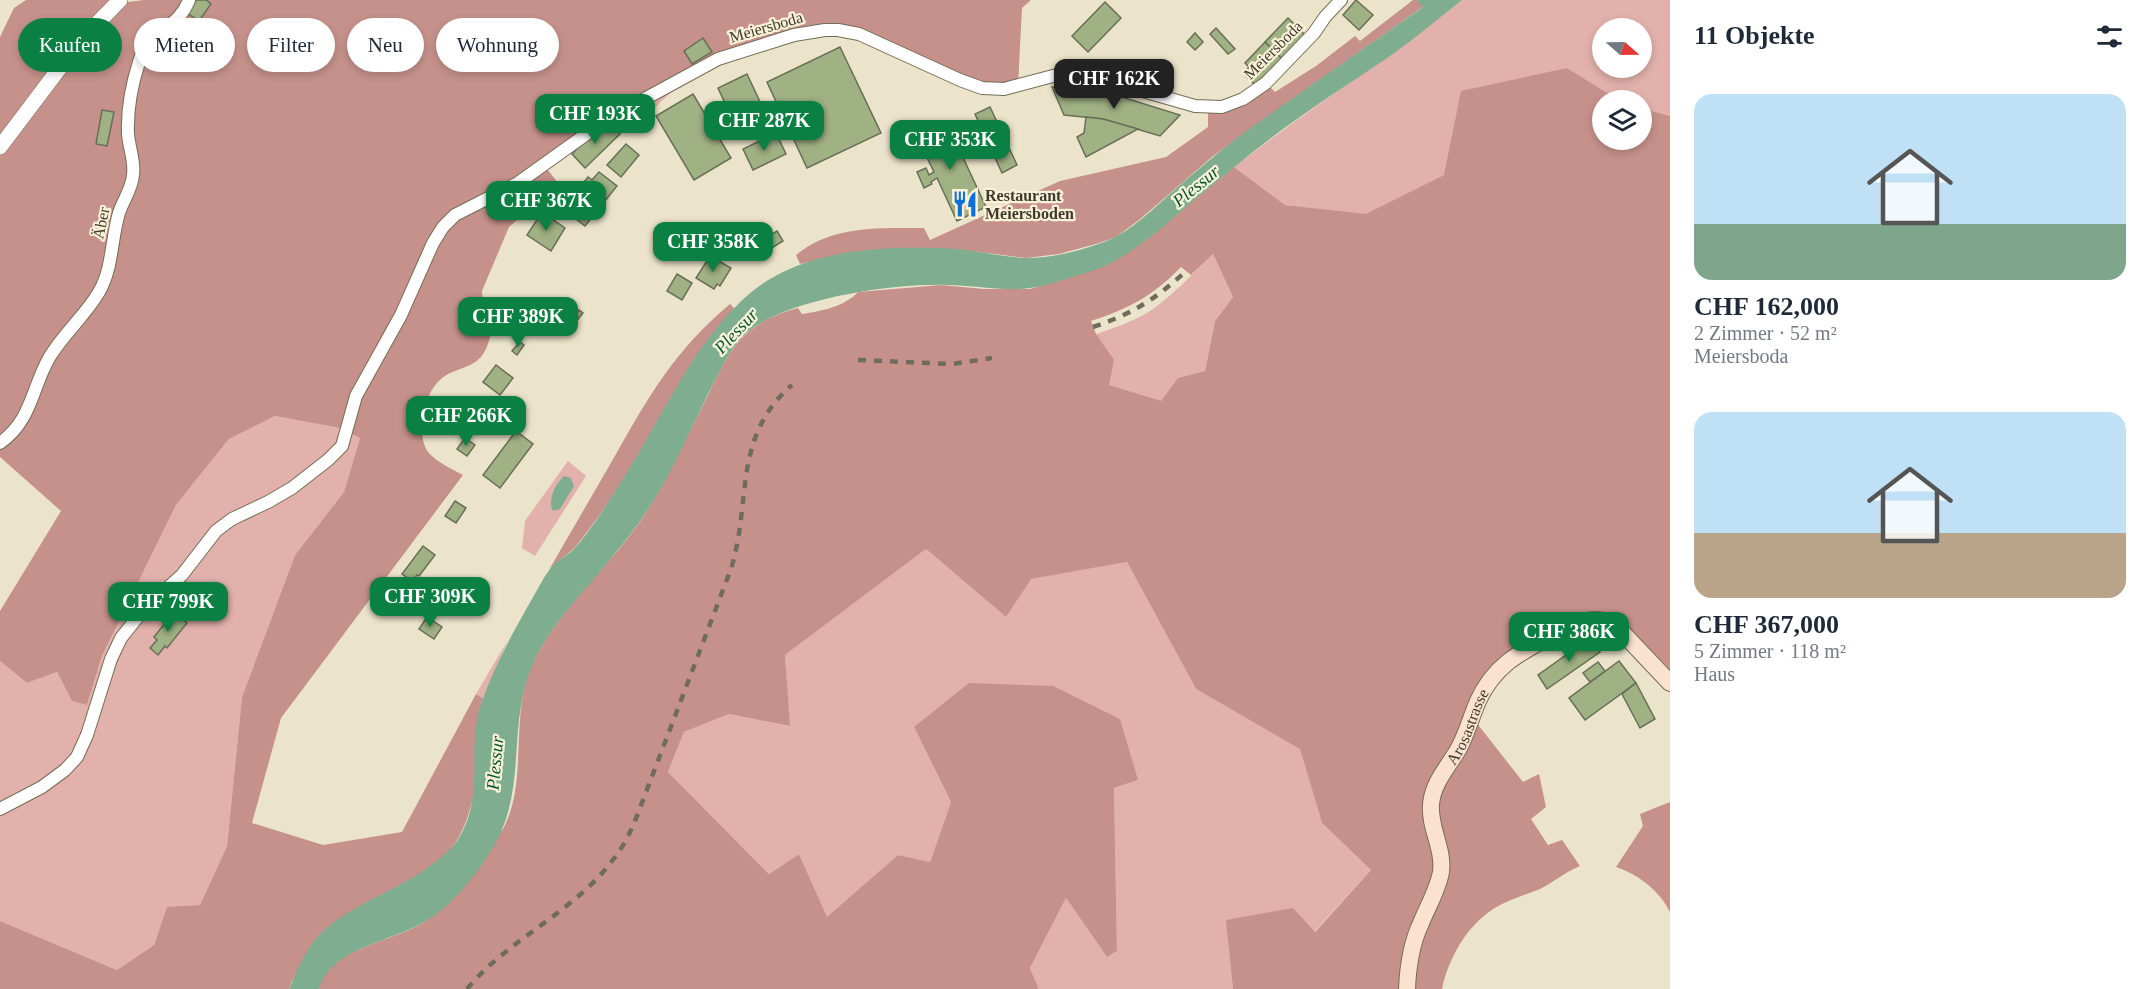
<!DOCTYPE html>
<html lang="de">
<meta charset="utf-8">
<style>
body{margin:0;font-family:"Times New Roman",serif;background:#f6f6f7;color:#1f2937;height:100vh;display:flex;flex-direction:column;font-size:22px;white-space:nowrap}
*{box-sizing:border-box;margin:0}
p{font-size:20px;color:#747a83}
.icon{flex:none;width:33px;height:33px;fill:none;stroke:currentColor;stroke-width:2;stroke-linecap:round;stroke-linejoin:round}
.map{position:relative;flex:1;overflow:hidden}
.panel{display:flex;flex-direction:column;background:#fff;width:480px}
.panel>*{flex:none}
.banner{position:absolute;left:18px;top:18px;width:570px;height:54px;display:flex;gap:12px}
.needle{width:39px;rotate:110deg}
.fabs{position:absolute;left:1592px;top:18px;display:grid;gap:12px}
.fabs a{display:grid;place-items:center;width:60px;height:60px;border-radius:50%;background:#fff;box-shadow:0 3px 9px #0003;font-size:30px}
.price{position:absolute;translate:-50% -51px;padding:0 14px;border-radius:12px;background:#0b8043;color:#fff;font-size:20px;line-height:39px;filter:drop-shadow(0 2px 3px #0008)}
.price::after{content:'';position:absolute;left:50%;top:36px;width:18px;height:14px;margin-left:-9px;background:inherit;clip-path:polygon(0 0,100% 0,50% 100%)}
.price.on{background:#222;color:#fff}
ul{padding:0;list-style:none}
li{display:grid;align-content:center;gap:12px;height:318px;padding:0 24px}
li span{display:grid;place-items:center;height:186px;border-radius:18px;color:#555}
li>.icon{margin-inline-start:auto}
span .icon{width:108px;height:108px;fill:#fffc;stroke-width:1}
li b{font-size:26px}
h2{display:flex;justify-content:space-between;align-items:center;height:72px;padding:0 24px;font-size:26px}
.chip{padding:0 21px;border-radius:27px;background:#fff;box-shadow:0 3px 9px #0003;font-size:21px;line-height:54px}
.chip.on{background:#0b8043;color:#fff}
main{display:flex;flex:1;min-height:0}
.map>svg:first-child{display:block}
</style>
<main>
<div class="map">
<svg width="1670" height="989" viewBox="0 0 1670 989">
<rect width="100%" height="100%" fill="#ece4ca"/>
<!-- green -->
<g fill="#e2b1ab" fill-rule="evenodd">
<path d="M1462 0H1670V116L1641 108V100H1619L1567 68 1444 175 1366 215 1285 205 1234 167C1308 109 1388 59 1462 0ZM1602 28H1641V68H1602Z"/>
<path d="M698 71 671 92 638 124 625 109Z"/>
<path d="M1213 254 1233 297 1215 321 1205 371 1178 378 1161 402 1108 385 1096 334C1114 328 1131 322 1147 313 1172 297 1192 274 1213 254Z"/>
<path d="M275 416 340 428 360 438 344 492 295 555 242 697 227 846 200 905 167 908 154 945 117 970 0 921V661L27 683 57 672 72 701 87 705 102 656 176 505 229 439Z"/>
<path d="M568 461 586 476 535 556 522 548 525 521ZM560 480 572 489 554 511 552 510 551 499Z"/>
<path d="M926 549 1006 617 1030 579 1127 562 1196 689 1300 748 1322 823 1371 870 1314 932 1227 920 1233 989H1039L1030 968 1066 898 1107 957 1117 951 1114 788 1138 780 914 727 951 802 930 862 898 855 827 918 799 854 769 874 668 772 684 732 729 714 789 726 785 655Z"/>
<path d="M508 640 483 698 476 694Z"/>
</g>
<!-- forest -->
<g fill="#c6918b" fill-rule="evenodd">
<path d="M26 0H126L128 2 144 0H1031L1022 8 1018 86 996 90 850 31 774 41 667 87 544 165 558 183 509 227 482 291 483 311 493 327C490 337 488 348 481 357 470 369 452 369 441 379 424 393 415 433 428 452 436 462 452 469 463 475L281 718 252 823 323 845 402 832 476 694 483 698 479 711C477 753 480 798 459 837 439 875 369 897 336 922 324 931 302 967 292 981L289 989H0V921L117 970 154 945 167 907 200 905 227 846 242 697 295 555 344 492 360 438 340 428 275 416 229 439 176 505 102 656 87 705 72 701 57 672 27 683 0 661V611L61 511 0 457V37L14 8Z"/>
<path d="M1413 0H1417L1424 6 1242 135 1212 157 1139 220 1116 237 1096 244 1059 254 1026 258 964 250 899 248 834 256 800 264 796 255C832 225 879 228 924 228L930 240 1060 181 1166 157 1208 127V108L1266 83 1275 92 1316 66 1355 36 1360 41Z"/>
<path d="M1567 68 1619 100H1602V140H1641V108L1670 116V683L1604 620 1512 658 1472 717 1523 782 1539 774 1546 807 1531 819 1548 845 1562 840 1580 866C1565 872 1554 882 1540 889 1523 896 1504 901 1489 912 1465 929 1448 960 1442 989H1233L1226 920 1293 908 1315 932 1371 870 1322 823 1300 749 1196 689 1127 562 1031 579 1006 617 926 549 785 655 790 726 729 714 684 732 668 772 769 874 799 854 827 917 898 855 930 862 951 802 914 727 969 683 1053 686 1120 719 1138 780 1114 788 1117 951 1107 957 1066 898 1030 968 1039 989H319C326 948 398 941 426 921 434 916 441 905 447 897 460 881 473 864 487 848 492 841 500 834 504 827 528 780 510 717 531 667 558 607 612 566 647 511 670 475 688 434 708 395 717 376 726 356 740 340 755 323 776 314 798 308L802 314C821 311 844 307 858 292L941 285 984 289H1030L1102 267 1146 240 1234 167 1285 205 1366 214 1444 175 1461 91ZM1213 254 1233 297 1215 321 1205 371 1178 378 1161 401 1109 385 1114 360 1096 334 1091 321C1128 309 1153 296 1181 267L1191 275Z"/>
<path d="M730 304 734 308C672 381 637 472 576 546 568 555 557 561 549 570 571 531 594 493 616 454 650 394 676 349 730 304Z"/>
<path d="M1670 802V912C1659 890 1639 875 1616 867L1643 826 1640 814Z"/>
</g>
<!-- water -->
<g fill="#7ead90">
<path d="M1417 0H1462C1440 17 1419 35 1397 51 1357 79 1315 105 1275 135 1247 156 1220 179 1192 202 1165 225 1139 249 1107 265 1092 272 1075 276 1060 281 1015 296 991 286 947 285 894 283 781 299 743 336 728 352 719 373 709 392 693 424 679 457 661 488 643 521 618 550 593 580 568 609 542 637 529 674 508 733 527 792 492 849 476 875 453 905 426 921 393 942 331 947 319 989H289C298 969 305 950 320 934 352 903 399 891 434 863 443 856 453 848 459 838 486 793 465 747 482 701 495 665 513 632 532 599 538 589 543 578 550 569 556 561 565 557 572 551 589 533 604 509 617 488 664 419 705 309 783 272 835 247 900 246 956 249 980 251 1003 257 1026 258 1054 258 1084 250 1109 240 1132 230 1153 209 1171 193 1194 173 1217 153 1242 134L1423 7Z"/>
<path d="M564 476 571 478 574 486 560 509 553 511C547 501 555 484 564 476Z"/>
</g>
<!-- building -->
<g fill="#a0b183" stroke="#676f59" stroke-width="1.5">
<path d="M196 0H206L211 4 199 21 187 13Z"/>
<path d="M1356 0 1373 15 1359 30 1343 15Z"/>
<path d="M1105 2 1121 18 1088 52 1072 36Z"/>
<path d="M1288 18 1305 35 1282 59 1265 42Z"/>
<path d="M1216 28 1235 49 1228 54 1210 34Z"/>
<path d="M1195 33 1203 42 1195 50 1187 42Z"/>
<path d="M703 38 712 52 692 64 684 51Z"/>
<path d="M1265 42 1282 59 1255 85 1243 73 1249 67 1245 63Z"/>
<path d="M840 47 881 133 807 168 767 82Z"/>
<path d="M747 74 769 121 740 135 718 88Z"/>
<path d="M1052 87 1109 93 1180 115 1160 136 1103 119 1064 115Z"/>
<path d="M693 94 731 158 694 180 656 116Z"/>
<path d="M990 107 1017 165 1002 173 975 114Z"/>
<path d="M102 110 114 112 107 146 96 144Z"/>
<path d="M1086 117 1103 119 1138 129 1086 157 1077 137 1084 133Z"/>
<path d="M946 121 986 207 957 221 937 178 931 182 932 184 924 188 917 172 926 168 929 175 934 172 916 135Z"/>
<path d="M610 123 620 134 585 168 572 154 596 129 599 133Z"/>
<path d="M776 133 786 154 753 170 743 149Z"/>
<path d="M626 144 639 155 621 177 607 165Z"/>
<path d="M599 172 617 186 585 226 567 212 573 204 569 201 588 177 592 180Z"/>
<path d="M542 212 565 228 551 251 527 235Z"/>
<path d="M777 231 783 241 767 251 761 241Z"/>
<path d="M710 256 731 268 720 286 717 284 714 289 696 278Z"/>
<path d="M677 274 692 283 682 300 667 291Z"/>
<path d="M579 310 583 313 575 323 571 320Z"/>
<path d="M520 342 524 345 517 355 512 351Z"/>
<path d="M496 365 513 378 500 395 483 382Z"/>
<path d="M516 431 533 444 500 488 483 475Z"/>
<path d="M465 438 475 445 467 456 457 449Z"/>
<path d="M455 501 466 508 456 523 445 516Z"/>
<path d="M423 546 435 555 419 576 417 575 412 581 402 574Z"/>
<path d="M173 613 187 623 167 648 165 646 158 655 150 648 157 640 154 637Z"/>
<path d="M427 617 442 627 434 639 419 629Z"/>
<path d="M1590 638 1600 652 1547 689 1538 675Z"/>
<path d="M1619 661 1636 683 1585 720 1569 698Z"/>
<path d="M1598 662 1605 671 1590 682 1583 673Z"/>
<path d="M1636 683 1655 719 1640 728 1622 694Z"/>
</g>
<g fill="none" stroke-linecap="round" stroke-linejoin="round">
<!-- minor casing -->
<g stroke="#736c55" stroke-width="14">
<g id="minor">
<path d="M0 443C32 420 31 390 49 358 63 334 85 316 99 292 113 268 111 239 119 213 123 200 132 189 133 175 135 161 129 148 128 134 127 111 132 84 139 62 147 33 179 28 189 0"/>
<path d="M0 809 42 787 65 770 77 757 87 735 111 659 121 638 145 608 182 575 216 531 232 519 268 502 292 488 328 460 342 446 356 396 401 315 433 243 443 227 455 215 518 183 606 120 718 59 794 35 825 30H838L859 34 960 80 982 88 1004 89 1053 76 1073 74 1101 79 1195 106 1222 107 1243 99 1266 83 1314 33 1325 17 1341 0"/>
</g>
</g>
<!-- tertiary casing -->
<g stroke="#736c55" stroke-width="16">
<path id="tertiary" d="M0 147 80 41 120 0"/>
</g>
<!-- secondary casing -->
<g stroke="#736c55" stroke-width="18">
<g id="secondary">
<path id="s1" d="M1407 989C1408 965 1411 944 1421 923 1428 906 1438 889 1441 872 1444 848 1429 828 1431 804 1433 782 1449 766 1459 748 1467 733 1471 717 1478 701 1495 664 1521 652 1555 634 1576 623 1597 612 1618 628L1670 683"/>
</g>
</g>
<!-- minor -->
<use href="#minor" stroke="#fff" stroke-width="12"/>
<!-- tertiary -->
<use href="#tertiary" stroke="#fff" stroke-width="15"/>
<!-- secondary -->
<use href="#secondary" stroke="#fbe2ce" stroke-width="16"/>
<!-- rail -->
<g stroke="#706c5d" stroke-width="4.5" stroke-dasharray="8 8" stroke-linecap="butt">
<path d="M1093 327C1132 314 1156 299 1186 271"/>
<path d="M858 360 952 364 992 358"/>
<path d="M467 989C508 939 573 913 612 861 625 845 633 827 640 808L731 569C752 501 732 437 792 385"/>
</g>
</g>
<!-- icons -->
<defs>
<g id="restaurant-bare" transform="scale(2.07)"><path d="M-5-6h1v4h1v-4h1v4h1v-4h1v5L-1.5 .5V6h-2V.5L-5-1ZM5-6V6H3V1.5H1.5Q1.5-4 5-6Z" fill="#0c72da" stroke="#faf1d7" stroke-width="2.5" paint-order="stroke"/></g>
</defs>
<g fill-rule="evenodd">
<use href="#restaurant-bare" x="965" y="204"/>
</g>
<g text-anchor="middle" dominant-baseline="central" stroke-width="4.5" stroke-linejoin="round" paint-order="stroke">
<!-- street labels -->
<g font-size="16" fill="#3d3a30" stroke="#faf1d7">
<text transform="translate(766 27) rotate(-16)">Meiersboda</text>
<text transform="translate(1273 50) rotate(-45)">Meiersboda</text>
<text transform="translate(101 223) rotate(-78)">Äber</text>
<text stroke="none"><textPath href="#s1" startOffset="278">Arosastrasse</textPath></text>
</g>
<!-- poi labels -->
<g font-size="16" font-weight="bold" fill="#3d3a30" stroke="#faf1d7" text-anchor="start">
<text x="985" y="195">Restaurant<tspan x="985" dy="18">Meiersboden</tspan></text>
</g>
<!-- water labels -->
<g font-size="18" font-style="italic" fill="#005632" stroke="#faf1d7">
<text transform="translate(1196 186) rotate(-39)">Plessur</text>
<text transform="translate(736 331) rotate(-47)">Plessur</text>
<text transform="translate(495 763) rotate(-85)">Plessur</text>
</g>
</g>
</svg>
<div class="fabs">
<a><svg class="needle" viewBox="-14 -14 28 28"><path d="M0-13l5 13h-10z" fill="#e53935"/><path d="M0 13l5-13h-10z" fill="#747a83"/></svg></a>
<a><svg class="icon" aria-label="layers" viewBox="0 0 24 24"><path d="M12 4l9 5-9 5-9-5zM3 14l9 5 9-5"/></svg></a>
</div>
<b class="price on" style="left:1114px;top:110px">CHF 162K</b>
<b class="price" style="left:595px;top:145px">CHF 193K</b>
<b class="price" style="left:764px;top:152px">CHF 287K</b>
<b class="price" style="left:950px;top:171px">CHF 353K</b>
<b class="price" style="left:546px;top:232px">CHF 367K</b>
<b class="price" style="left:713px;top:273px">CHF 358K</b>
<b class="price" style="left:518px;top:348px">CHF 389K</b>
<b class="price" style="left:466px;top:447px">CHF 266K</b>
<b class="price" style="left:430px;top:628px">CHF 309K</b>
<b class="price" style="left:168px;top:633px">CHF 799K</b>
<b class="price" style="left:1569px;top:663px">CHF 386K</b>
<div class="banner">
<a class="chip on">Kaufen</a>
<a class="chip">Mieten</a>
<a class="chip">Filter</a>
<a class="chip">Neu</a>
<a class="chip">Wohnung</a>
</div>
</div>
<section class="panel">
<h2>11 Objekte<svg class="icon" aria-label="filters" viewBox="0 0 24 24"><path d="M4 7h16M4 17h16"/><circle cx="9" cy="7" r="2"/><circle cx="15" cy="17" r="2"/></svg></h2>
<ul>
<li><span style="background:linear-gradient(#bfe0f5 70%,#7fa58c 0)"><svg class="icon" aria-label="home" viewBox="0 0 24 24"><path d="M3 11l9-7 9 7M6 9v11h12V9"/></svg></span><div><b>CHF 162,000</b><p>2 Zimmer · 52 m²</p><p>Meiersboda</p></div></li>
<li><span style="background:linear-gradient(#bfe0f5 65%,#b9a48a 0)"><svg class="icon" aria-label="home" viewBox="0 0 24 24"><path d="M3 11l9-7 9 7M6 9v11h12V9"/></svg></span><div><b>CHF 367,000</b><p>5 Zimmer · 118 m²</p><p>Haus</p></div></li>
</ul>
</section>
</main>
